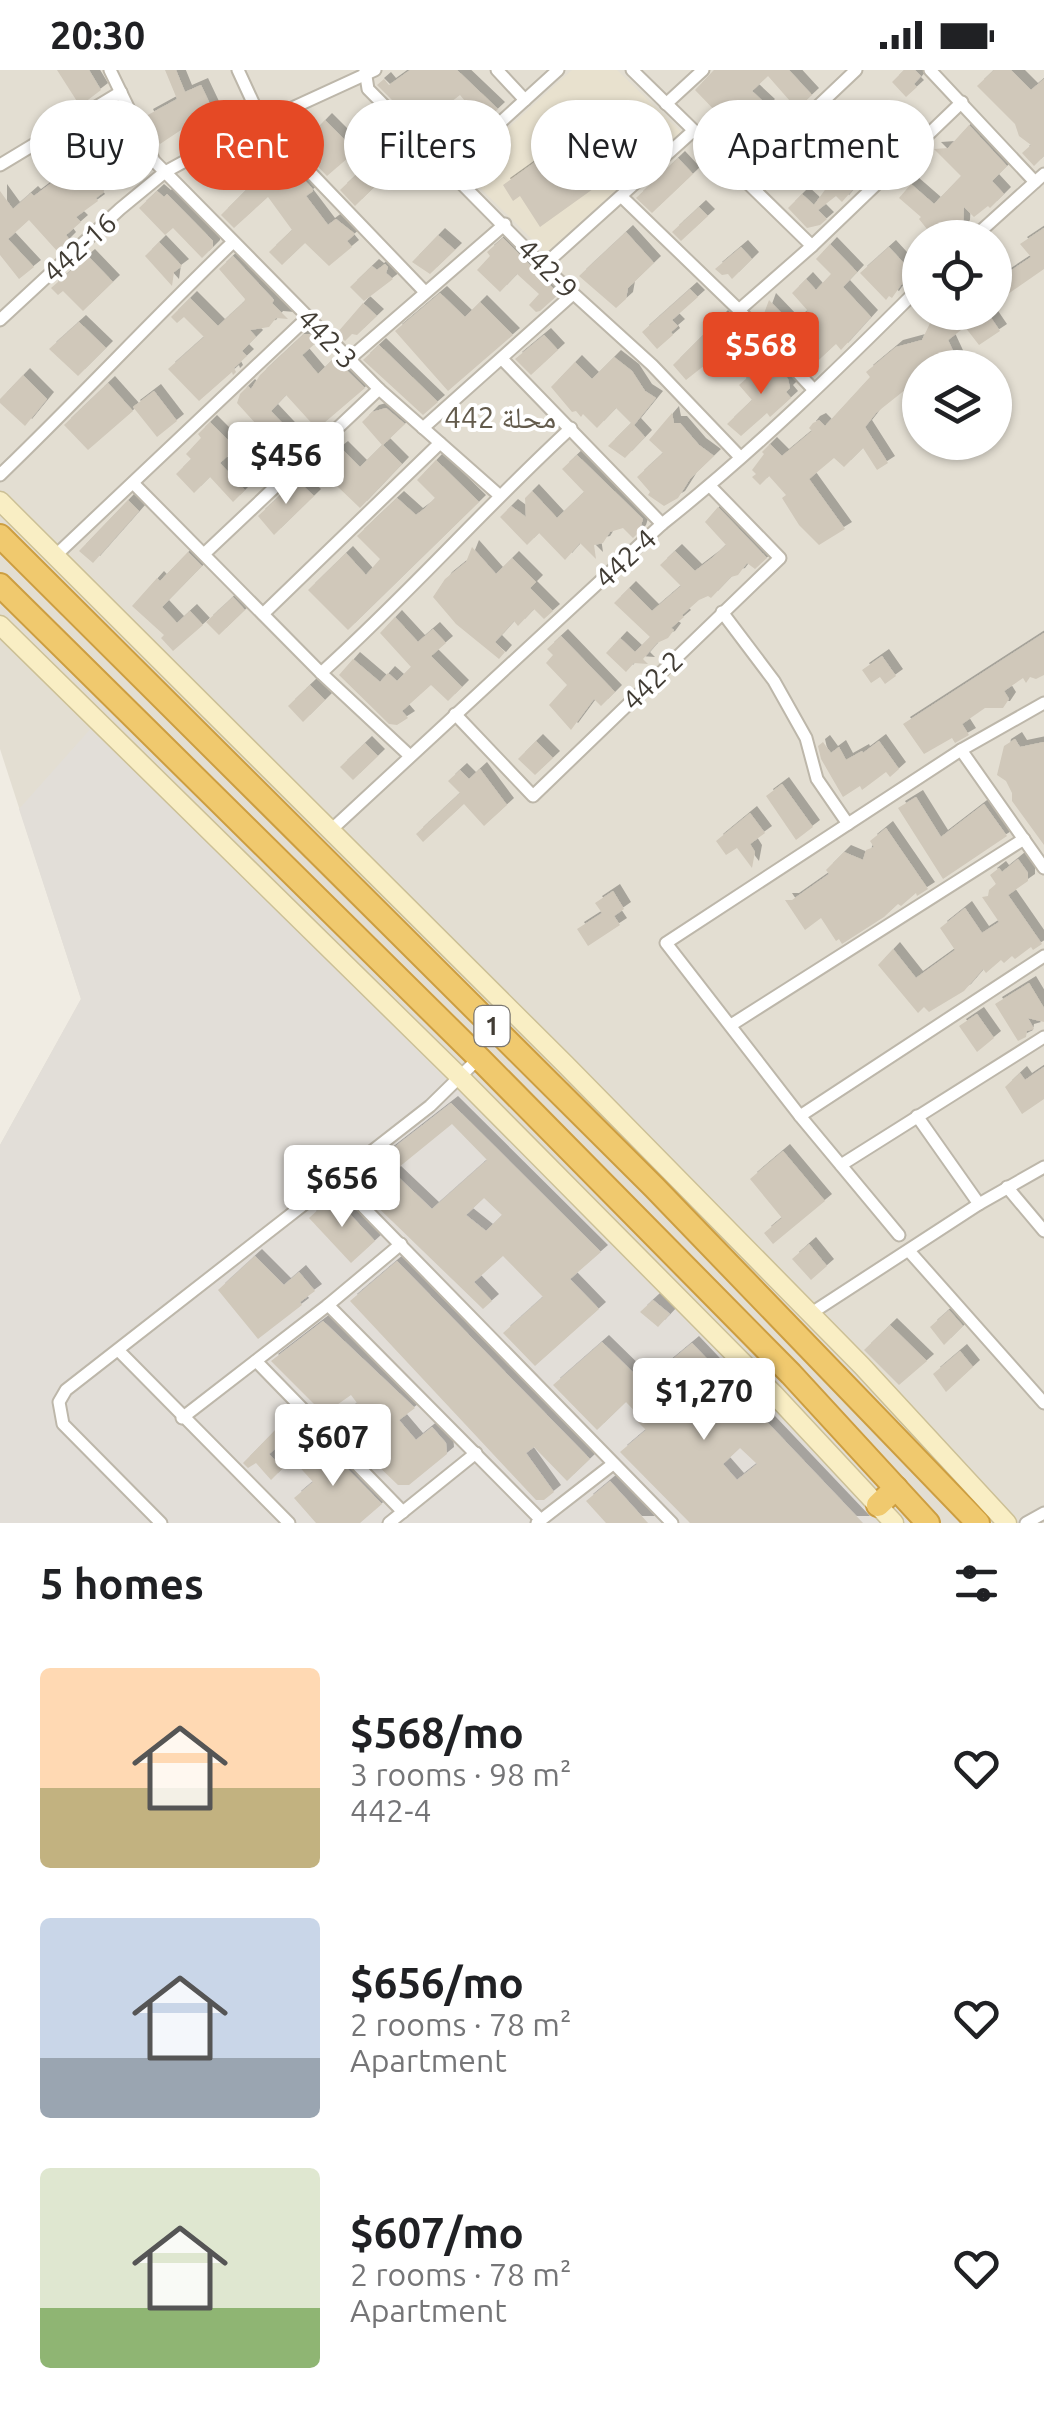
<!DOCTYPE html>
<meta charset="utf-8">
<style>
body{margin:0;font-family:Ubuntu,"Noto Naskh Arabic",sans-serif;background:#f2f2f2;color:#202124;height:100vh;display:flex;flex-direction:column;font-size:38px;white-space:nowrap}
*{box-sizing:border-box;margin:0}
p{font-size:32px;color:#757577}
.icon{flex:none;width:55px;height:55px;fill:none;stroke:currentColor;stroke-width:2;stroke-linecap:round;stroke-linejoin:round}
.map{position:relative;height:1453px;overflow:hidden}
.side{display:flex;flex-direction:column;background:#fff;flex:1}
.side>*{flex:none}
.top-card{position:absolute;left:30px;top:30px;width:985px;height:90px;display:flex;gap:20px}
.controls{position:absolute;left:902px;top:150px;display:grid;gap:20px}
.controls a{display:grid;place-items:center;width:110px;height:110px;border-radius:50%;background:#fff;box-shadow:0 2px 8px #0004;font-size:50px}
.price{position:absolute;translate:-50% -85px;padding:0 22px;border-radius:10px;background:#fff;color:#222;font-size:32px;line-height:65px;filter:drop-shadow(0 2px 5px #0008)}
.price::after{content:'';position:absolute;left:50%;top:60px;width:30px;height:22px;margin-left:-15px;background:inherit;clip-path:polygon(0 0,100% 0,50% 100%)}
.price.current{background:#e54925;color:#fff}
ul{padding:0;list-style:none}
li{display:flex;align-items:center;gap:30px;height:250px;padding:0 40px}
li span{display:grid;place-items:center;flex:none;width:280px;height:200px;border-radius:10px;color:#555}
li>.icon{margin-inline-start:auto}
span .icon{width:120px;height:120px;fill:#fffc;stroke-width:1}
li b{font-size:42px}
h2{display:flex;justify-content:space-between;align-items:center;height:120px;padding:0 40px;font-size:42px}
.chip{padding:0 35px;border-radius:45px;background:#fff;box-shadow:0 2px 8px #0004;font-size:35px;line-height:90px}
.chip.current{background:#e54925;color:#fff}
.status{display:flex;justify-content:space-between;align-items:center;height:70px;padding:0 50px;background:#fff;direction:ltr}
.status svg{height:28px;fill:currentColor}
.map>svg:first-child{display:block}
</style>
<div class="status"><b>20:30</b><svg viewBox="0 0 49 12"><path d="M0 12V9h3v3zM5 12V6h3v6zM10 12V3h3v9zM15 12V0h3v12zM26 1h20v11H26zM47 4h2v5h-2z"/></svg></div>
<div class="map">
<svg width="1044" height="1453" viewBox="0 0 1044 1453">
<defs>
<filter id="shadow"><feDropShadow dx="7" dy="-7" stdDeviation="0" flood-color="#0004"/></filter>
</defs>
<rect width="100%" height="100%" fill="#f0ece3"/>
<!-- residential -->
<path fill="#e3ded2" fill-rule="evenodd" d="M0 0H1044V1453H0V1075L81 929 0 679ZM920 168H995V242H920ZM920 298H995V372H920Z"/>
<!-- industrial -->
<path fill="#e2ded8" d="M102 646 435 971 909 1453H0V1075L81 929 19 739Z"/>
<!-- education -->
<path fill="#e8e1ce" d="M572 0H617L681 62 546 183 462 100Z"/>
<!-- building -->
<g fill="#d0c8ba" fill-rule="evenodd" filter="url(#shadow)">
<path d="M57 0H89L101 20 80 36Z"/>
<path d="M165 0H176L185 22 201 15 220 55 196 66 190 54 160 74 146 46 177 29Z"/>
<path d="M410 0H457L498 39 483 53 460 25 433 46 446 60 432 70 377 15 384 9 389 15Z"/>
<path d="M714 0H789L812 25 797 39 768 6 752 21 768 36 761 43 769 52 770 68 738 33 722 48 695 20Z"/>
<path d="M904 0H915L921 6 914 14 917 17 906 27 892 12Z"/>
<path d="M994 0H1011L1031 20 1044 9V86L1034 96 1022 83 1031 75 1019 66 1015 54 977 16Z"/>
<path d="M102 44 106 50 112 46 117 54 124 50 130 63 109 74 127 99 101 117 104 122 96 128 98 131 76 147 81 152 66 165 69 169 57 181 29 150 8 169 34 197 19 209 0 185V121L13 139 31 123 34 126 58 108 40 84Z"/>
<path d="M325 50 356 81 327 106 299 77Z"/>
<path d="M590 53 614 83 622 77 632 91 540 157 520 126 513 131 503 115 549 82 546 76 561 65 566 71Z"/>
<path d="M969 55 1007 96 992 111 1004 124 990 138 988 136 974 147 964 137 963 157 954 168H934L919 149 921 147 899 128 911 114 934 134 961 106 934 79 948 78Z"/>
<path d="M829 63 845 81 832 95 855 117 842 132 836 126 818 140 827 149 820 155 807 158 788 138 802 124 814 135 827 117 818 109 832 95 814 77Z"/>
<path d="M393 70 407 85 355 136 340 120Z"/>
<path d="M240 76 249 93 228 109 216 89Z"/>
<path d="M678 88 693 104 652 143 636 128Z"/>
<path d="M285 90 312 118 313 121 306 126 328 155 336 149 355 164 347 171 352 177 329 196 305 173 282 195 269 182 292 160 268 127 234 158 221 145 262 104 267 109Z"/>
<path d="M157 121 164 127 167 124 213 171V177L202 188 173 158 165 165 139 138Z"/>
<path d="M699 137 708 146 681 171 672 162Z"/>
<path d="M1044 158V199L995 233V211L1031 187 1020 174Z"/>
<path d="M626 162 654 193 628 218 626 229 616 238 579 206Z"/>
<path d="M438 165 455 180 430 204 412 192Z"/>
<path d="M503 168 559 224 540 241 536 242 529 235 539 224 517 204 500 222 477 200 490 186 487 182Z"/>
<path d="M159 172 182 196 174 202 172 216 145 186Z"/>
<path d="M830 174 857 202 843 217 871 247 841 280 836 274 809 299 780 265 770 258V254L762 249 769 230 792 254 808 241 792 223 806 209 816 220 831 204 816 189Z"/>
<path d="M741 177 752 189 732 209 728 204 722 205 715 199Z"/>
<path d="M889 177 911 201 910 210 901 215 892 228 889 226 886 230 860 203Z"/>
<path d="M88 186 113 212 83 241 63 221 58 225 51 218Z"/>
<path d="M233 186 274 230 272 233 288 249 276 248 269 257 250 260 256 267 242 281 247 286 234 298 236 302 233 305 232 302 199 331 168 299 204 267 184 247 177 253 171 247 190 228 218 256 244 232 245 229 219 199Z"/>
<path d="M385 194 388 197 386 203 393 209 364 231 350 217 372 196 377 200Z"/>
<path d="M690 219 698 227 672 250 678 256 671 262 673 265 657 279 642 262Z"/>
<path d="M440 223 465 247 480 232 513 265 448 321 395 261Z"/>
<path d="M363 233 377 246 357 265 352 264 345 271 337 263Z"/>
<path d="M940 242H987L1000 261 979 275 965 257 948 270 961 298H920V308L876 343 865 357 888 393 877 400 863 378 844 397 834 388 809 409 845 459 819 475 799 455 782 428 786 425 769 406 760 415 752 407 756 404 752 400 764 384 762 382 770 374 782 386 812 361 809 358 813 353 819 350 825 356 870 307 866 302 896 277 922 270 932 249Z"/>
<path d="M721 247 736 262 731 266 744 279 724 297 715 287 686 310 673 295Z"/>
<path d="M79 252 106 278 78 306 49 279Z"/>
<path d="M304 264H310L317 272 302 285 318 304 334 288 365 318 317 359 286 325 271 341 301 373 288 386 280 378 266 391 244 371 257 355 237 333 240 324 248 316 251 319 260 305Z"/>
<path d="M544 265 558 280 531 305 515 289Z"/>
<path d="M379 275 438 332 423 345 363 290Z"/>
<path d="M614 287 632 301 645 321 656 328 634 355 645 367 625 388 608 376 631 353 616 338 597 358 583 344 581 347 576 341 572 342 551 317 575 292 592 309Z"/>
<path d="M766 291 779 306 783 303 788 309 790 318 786 322 791 328 770 347 767 343 741 366 727 354 752 330 739 315Z"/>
<path d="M23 305 47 329 25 356 0 333V329Z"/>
<path d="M108 313 133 341 88 380 64 355Z"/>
<path d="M154 321 177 351 157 367 133 337Z"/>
<path d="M386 338 405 354 383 375 402 394 360 438 317 397 341 378 360 397 382 375 362 352 372 342Z"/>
<path d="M672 343 674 353H680L699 375 714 386 690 409 678 428 664 436 648 425 650 422 637 407 663 383 649 370Z"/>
<path d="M210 352 236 378 220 393 245 420 233 432 210 407 194 423 176 404 191 389 186 384 201 368 198 364Z"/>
<path d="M577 385 643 449 639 462 633 468 623 458 610 462 603 473 594 475 596 489 580 473 565 490 539 463 527 475 500 447 511 436 526 447 525 428 532 421 557 448 584 422 562 399Z"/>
<path d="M436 390 479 432 348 560 308 520 346 483 366 505 380 489 357 466 397 428 416 445 424 439 435 428 417 410Z"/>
<path d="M297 410 314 426 274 465 258 446Z"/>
<path d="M128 430 139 441 93 493 79 481Z"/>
<path d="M718 437 767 488 755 499 747 493 738 505 731 507 711 528 708 526 699 530 682 545 684 547 671 558 674 560 668 568 657 573 643 589 648 594 634 593 626 602 606 583 620 568 635 582 650 567 614 533 629 518 652 541 681 516 660 495 675 481 695 501 712 488 726 475 705 452Z"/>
<path d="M472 477 496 504 512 488 536 512 530 518 553 541 544 549 534 539 518 556 514 551 495 572 505 582 499 589 456 554 433 527 445 509 466 492Z"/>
<path d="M188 482 202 496 162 537 177 553 190 541 203 555 173 581 161 568 164 565 132 536 157 508 160 511Z"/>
<path d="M233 527 245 540 219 565 206 552Z"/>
<path d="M395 547 418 572 433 559 446 573 431 586 462 617 448 631 431 615 402 641 408 648 397 655 389 654 339 605 353 589 380 612 388 603 397 611 411 597 380 563Z"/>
<path d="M1044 563V605L1036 609 1030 607 1026 613 1023 608 1004 621 1009 629 1003 638H985L962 654 969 665 955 673 952 668 924 684 903 654Z"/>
<path d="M561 566 615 622 601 636 594 629 571 660 549 635 567 615 546 593 553 585 547 579Z"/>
<path d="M882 586 896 606 885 614 880 607 871 613 862 600Z"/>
<path d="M310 615 325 630 303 652 288 636Z"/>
<path d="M1015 669 1020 677 1044 672V775L1012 731V723L1006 711 997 705 1004 676Z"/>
<path d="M536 671 553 688 535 705 518 689Z"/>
<path d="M879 671 899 699 890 707 886 702 862 720 860 716 843 727 821 689 818 676 823 672 831 683 839 677 846 690 862 681 863 683Z"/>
<path d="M365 673 378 686 353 710 340 697Z"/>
<path d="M480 699 507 735 484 756 464 734 423 772 416 764 460 723 448 711 460 700 469 709Z"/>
<path d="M782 714 813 757 796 770 766 726Z"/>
<path d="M916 727 941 767 984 734 1007 766 943 809 898 738Z"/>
<path d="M750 743 765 763 750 774 755 782 752 798 737 778 726 785 716 771Z"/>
<path d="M886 758 928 819 917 826 916 823 901 836 898 834 884 847 842 874 839 869 836 871 821 848 805 860 785 830H792L829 804 826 800 844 782 863 790 866 780 874 777 870 771Z"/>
<path d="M1018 789 1028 803V811L1008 825 1042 874 1033 880 1031 877 1015 889 1012 886 1004 893 1001 890 986 903 983 899 964 921 929 942 924 937 918 943 878 895 893 879 916 908 955 880 940 858 965 838 982 863 999 852 982 827 988 826 989 820 996 814 990 805 999 798 1002 802Z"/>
<path d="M613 821 624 839 614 846 620 855 588 876 577 859 602 843 595 833Z"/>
<path d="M1029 913 1044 938V952L1028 948 1034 959 1027 961 1026 967 1018 971 995 934Z"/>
<path d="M977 944 994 968 977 982 959 956Z"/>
<path d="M1044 997V1029L1022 1044 1005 1017 1020 1003 1025 1010Z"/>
<path d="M451 1033 601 1182 570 1209 599 1239 535 1296 503 1263 543 1227 503 1186 474 1212 492 1231 483 1239 362 1122 359 1113 370 1096ZM452 1054 487 1090 432 1139 393 1102ZM484 1128 502 1145 486 1161 466 1145Z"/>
<path d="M783 1081 825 1131 773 1174 764 1163 782 1148 750 1109Z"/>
<path d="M333 1126 375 1171 351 1193 309 1148Z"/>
<path d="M809 1174 827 1196 811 1210 792 1189Z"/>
<path d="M255 1186 284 1215 299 1202 315 1221 300 1232 302 1235 258 1269 218 1220Z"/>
<path d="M397 1191 590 1389 567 1411 534 1377 526 1383 554 1422 544 1430H536L350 1231Z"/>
<path d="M653 1230 670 1244 658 1257 640 1242Z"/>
<path d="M949 1240 963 1256 944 1275 930 1257Z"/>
<path d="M323 1251 415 1338 399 1350 416 1370 432 1357 446 1373 447 1384 409 1415H398L334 1354 357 1333 351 1325 324 1344 271 1291Z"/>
<path d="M890 1255 927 1291 899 1315 864 1280Z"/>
<path d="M602 1272 644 1313 692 1273 863 1453H690L620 1382 646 1360 638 1352 641 1348 626 1332 597 1360 553 1315ZM740 1378 757 1394 737 1410 723 1394Z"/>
<path d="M960 1281 973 1297 946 1322 933 1304Z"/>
<path d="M282 1353 292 1365 269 1384 283 1398 271 1410 256 1393 248 1398 243 1393Z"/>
<path d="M318 1369 382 1434 360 1453H316L294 1428 313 1412 294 1391Z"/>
<path d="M610 1411 648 1453H606L586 1431Z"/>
</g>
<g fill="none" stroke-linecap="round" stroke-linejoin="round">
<!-- street casing -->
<g stroke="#bdb7aa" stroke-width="15">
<g id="street">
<path d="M110 0 154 91 165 102 379 319 499 425"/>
<path d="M238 0 262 52 425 222"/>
<path d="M365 0 368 19 543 196 652 295 740 387"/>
<path d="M497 0 525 30"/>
<path d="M632 0 812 176"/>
<path d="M930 0 1035 112"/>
<path d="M666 34 703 0"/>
<path d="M0 95 121 22"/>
<path d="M449 99 558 0"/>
<path d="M743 107 856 0"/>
<path d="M622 127 739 240 813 319"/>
<path d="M973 168 1044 104"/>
<path d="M543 196 693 61"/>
<path d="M739 240 812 176 962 32"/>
<path d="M0 250 120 139 165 102 231 66 375 0"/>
<path d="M349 289 505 154"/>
<path d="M503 290 662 454"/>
<path d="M423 358 573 224"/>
<path d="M0 405C79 329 153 249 232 173"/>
<path d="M133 413 321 603 410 686"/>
<path d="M204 484 379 319"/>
<path d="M55 486 308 247"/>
<path d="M722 542 774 611 806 668 817 709 848 754"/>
<path d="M263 544 440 373"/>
<path d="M321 603C408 525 485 437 571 358"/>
<path d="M455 644 533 726 780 488 710 416"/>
<path d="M961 680 1044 798"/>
<path d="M331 760 662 454C753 382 838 299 920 217"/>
<path d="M731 955 1024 769"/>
<path d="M800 1046 1044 886"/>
<path d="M917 1046 979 1134"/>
<path d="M841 1095 1044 967"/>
<path d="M335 1108 672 1453"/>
<path d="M1007 1117 1044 1161"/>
<path d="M899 1165 800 1046 666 873 961 680 1044 633"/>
<path d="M909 1181 1044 1333"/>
<path d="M328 1235 541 1450"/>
<path d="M810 1244 979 1134 1044 1097"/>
<path d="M119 1281 289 1453"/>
<path d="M256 1291 403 1442"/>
<path d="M182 1348 328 1235 401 1174"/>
<path d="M161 1453 63 1354 59 1332 66 1320 430 1036 479 988"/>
<path d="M389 1453 476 1383"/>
<path d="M537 1453 613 1394"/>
<path d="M1026 1453 1044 1443"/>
</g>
</g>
<!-- secondary casing -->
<g stroke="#ccc096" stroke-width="21">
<g id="secondary">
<path d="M0 431 565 994 862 1296 1007 1453"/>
<path d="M0 555 461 1008 773 1323 894 1453"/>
</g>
</g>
<!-- highway casing -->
<g stroke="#cd9e40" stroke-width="26">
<g id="highway">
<path d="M0 466 654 1117 978 1453"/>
<path d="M0 515 479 988 791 1304 928 1453"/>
<path d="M878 1435 896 1418"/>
</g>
</g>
<!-- street -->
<use href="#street" stroke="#fff" stroke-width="11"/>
<!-- secondary -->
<use href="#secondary" stroke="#f9eec4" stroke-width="18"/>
<!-- highway -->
<use href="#highway" stroke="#f0c96e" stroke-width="22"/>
</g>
<g text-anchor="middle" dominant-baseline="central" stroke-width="8" stroke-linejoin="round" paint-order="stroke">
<!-- shield labels -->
<rect fill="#fff" stroke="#7a7671" stroke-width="2.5" x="474.5" y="936" width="35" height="40" rx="8"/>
<g font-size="25" font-weight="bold" fill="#413c34">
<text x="492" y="956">1</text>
</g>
<!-- street labels -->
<g font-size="28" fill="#413c34" stroke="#fff">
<text transform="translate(79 177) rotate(-42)">442-16</text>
<text transform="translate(548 198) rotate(45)">442-9</text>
<text transform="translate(328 268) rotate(46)">442-3</text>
<text transform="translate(625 488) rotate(-43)">442-4</text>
<text transform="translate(652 610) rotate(-44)">442-2</text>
</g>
<!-- neighbourhood labels -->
<g font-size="30" fill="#635b4c" stroke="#fff">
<text x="500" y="347">محلة 442</text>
</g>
</g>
</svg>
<div class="controls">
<a><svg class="icon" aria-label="locate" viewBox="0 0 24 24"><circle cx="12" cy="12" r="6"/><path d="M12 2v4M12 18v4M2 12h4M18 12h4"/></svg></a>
<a><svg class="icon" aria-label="layers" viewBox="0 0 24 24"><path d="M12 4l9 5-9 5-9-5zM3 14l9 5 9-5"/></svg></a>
</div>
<b class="price current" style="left:761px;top:327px">$568</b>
<b class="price" style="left:286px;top:437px">$456</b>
<b class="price" style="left:342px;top:1160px">$656</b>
<b class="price" style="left:704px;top:1373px">$1,270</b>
<b class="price" style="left:333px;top:1419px">$607</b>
<div class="top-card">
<a class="chip">Buy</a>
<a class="chip current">Rent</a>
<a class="chip">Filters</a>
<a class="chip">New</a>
<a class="chip">Apartment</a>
</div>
</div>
<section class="side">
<h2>5 homes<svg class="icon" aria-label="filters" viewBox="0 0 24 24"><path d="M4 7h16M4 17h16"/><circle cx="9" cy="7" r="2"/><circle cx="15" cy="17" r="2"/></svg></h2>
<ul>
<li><span style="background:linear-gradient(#ffd9b3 60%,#c2b280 0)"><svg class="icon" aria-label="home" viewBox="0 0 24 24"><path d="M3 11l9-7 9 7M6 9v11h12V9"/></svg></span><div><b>$568/mo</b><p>3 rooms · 98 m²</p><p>442-4</p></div><svg class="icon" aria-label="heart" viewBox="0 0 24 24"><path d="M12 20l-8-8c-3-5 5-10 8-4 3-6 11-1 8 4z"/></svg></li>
<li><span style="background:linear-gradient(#c9d6e8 70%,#9aa5b1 0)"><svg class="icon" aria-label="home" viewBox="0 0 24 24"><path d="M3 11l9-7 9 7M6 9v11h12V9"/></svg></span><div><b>$656/mo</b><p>2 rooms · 78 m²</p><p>Apartment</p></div><svg class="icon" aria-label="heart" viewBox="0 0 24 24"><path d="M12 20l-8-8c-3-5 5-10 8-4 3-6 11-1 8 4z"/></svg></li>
<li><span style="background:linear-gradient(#dfe7d0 70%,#8fb573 0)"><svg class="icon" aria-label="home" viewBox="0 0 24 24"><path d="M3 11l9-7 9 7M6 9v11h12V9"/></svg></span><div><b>$607/mo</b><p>2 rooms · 78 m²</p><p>Apartment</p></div><svg class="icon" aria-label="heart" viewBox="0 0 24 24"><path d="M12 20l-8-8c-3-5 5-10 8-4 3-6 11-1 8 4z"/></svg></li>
</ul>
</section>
